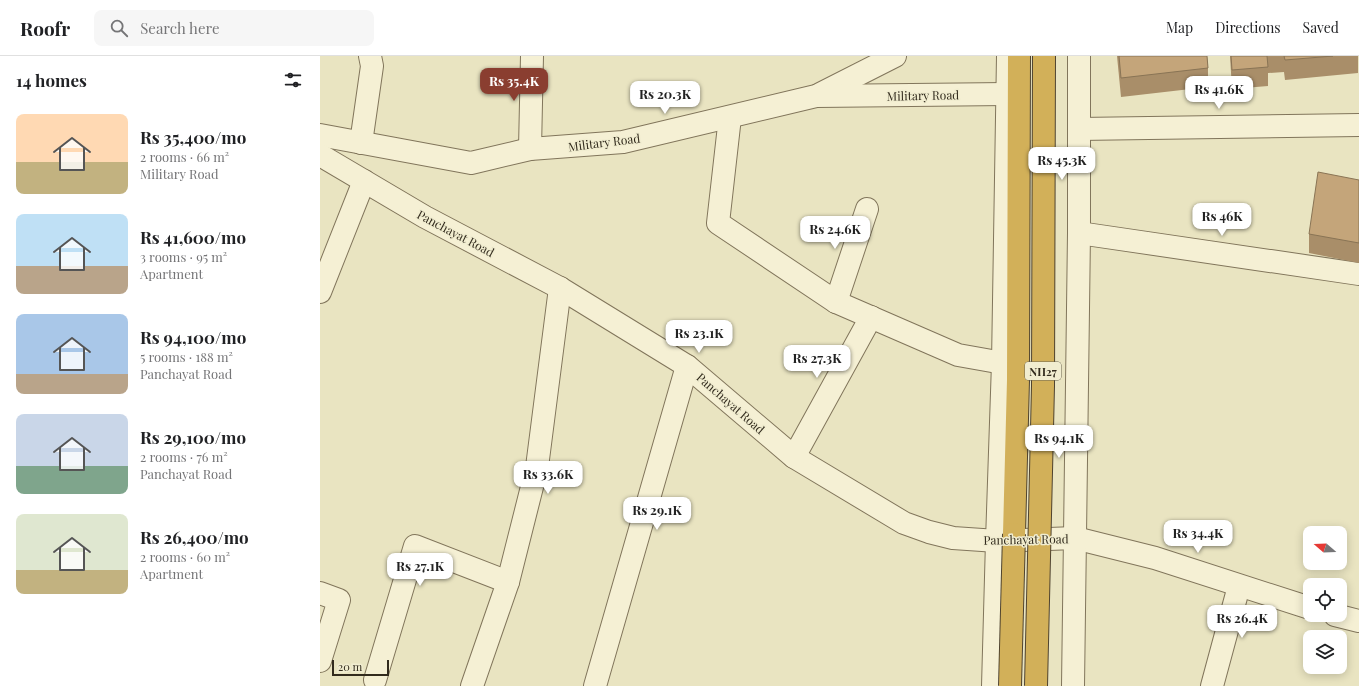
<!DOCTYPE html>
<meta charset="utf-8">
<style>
body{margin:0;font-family:"Playfair Display",serif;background:#f6f6f6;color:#202124;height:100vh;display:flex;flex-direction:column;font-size:15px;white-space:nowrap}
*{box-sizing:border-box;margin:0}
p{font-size:13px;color:#757577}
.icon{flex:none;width:22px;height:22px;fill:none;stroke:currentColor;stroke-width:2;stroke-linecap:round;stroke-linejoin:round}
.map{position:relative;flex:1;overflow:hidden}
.drawer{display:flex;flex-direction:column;background:#fff;width:320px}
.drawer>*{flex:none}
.needle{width:26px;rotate:289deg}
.controls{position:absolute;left:983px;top:470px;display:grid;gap:8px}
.controls a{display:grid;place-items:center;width:44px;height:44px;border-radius:8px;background:#fff;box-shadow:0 2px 10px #0003;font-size:20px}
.scale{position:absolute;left:12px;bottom:10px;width:57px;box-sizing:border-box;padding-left:4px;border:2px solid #322b1d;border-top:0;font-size:11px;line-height:14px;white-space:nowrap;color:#322b1d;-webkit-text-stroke:3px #f1edd0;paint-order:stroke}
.price{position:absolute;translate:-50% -34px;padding:0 9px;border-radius:8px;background:#fff;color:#222;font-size:13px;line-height:26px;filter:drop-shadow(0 1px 2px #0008)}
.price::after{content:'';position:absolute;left:50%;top:24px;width:12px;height:9px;margin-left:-6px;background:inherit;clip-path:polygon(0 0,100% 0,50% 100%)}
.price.active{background:#8a3e30;color:#fff}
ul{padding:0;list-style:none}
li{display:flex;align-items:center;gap:12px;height:100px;padding:0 16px}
li span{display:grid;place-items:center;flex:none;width:112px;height:80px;border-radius:8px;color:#555}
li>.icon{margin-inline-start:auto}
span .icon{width:48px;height:48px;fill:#fffc;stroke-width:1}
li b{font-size:17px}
h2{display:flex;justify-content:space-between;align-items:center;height:48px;padding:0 16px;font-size:17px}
header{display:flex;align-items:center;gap:24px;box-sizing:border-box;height:56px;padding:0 20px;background:#fff;border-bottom:1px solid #e0e0e0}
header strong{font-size:19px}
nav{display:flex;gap:22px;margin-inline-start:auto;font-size:14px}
.search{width:280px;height:36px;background:#f6f6f6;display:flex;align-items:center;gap:10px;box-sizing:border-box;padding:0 14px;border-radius:8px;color:#757577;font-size:15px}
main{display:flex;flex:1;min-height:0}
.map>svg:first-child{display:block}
</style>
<header>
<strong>Roofr</strong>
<div class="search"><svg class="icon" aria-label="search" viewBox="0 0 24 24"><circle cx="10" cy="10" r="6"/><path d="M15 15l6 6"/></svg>Search here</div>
<nav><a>Map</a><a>Directions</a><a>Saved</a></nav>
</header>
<main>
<section class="drawer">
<h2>14 homes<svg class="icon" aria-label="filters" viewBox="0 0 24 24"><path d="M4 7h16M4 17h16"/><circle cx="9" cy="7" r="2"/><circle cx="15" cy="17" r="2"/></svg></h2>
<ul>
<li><span style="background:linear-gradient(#ffd9b3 60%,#c2b280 0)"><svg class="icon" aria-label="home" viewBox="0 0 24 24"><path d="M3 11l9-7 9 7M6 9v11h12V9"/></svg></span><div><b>Rs 35,400/mo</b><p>2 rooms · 66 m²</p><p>Military Road</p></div></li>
<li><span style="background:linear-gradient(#bfe0f5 65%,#b9a48a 0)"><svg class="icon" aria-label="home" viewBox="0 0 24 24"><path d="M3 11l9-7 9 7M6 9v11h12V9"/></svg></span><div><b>Rs 41,600/mo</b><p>3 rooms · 95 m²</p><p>Apartment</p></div></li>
<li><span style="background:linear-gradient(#a9c7e8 75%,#b9a48a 0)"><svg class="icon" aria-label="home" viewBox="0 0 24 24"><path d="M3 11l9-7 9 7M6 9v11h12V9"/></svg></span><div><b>Rs 94,100/mo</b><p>5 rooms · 188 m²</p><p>Panchayat Road</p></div></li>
<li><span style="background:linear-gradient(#c9d6e8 65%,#7fa58c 0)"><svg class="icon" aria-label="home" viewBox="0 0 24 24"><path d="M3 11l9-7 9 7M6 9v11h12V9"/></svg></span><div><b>Rs 29,100/mo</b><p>2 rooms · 76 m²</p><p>Panchayat Road</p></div></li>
<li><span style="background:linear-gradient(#dfe7d0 70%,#c2b280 0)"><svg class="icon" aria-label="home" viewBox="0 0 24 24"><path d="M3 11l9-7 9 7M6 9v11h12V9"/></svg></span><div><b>Rs 26,400/mo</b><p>2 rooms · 60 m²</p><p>Apartment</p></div></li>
</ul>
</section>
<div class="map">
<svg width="1039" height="630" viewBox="0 0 1039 630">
<rect width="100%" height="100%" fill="#e9e4c1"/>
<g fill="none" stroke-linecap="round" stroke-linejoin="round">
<!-- minor casing -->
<g stroke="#81755b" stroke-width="24">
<g id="minor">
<path d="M500 38 575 0"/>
<path d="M410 61 398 167 516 246 638 299 683 307"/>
<path d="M759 73 1039 69"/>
<path d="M0 79 151 107 210 93 303 86 496 40 687 38"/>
<path d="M41 87 52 10 50 0"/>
<path d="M210 93 212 0"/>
<path d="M0 99 105 161 240 232 367 310 474 401 584 467 609 476 633 482 677 485 755 482 835 502 990 552"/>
<path d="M759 177 1039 218"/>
<path d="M0 236 44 125"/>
<path d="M516 246 547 153"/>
<path d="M474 401 551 261"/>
<path d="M0 537 19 544 0 605"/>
<path d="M1015 559 1039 565"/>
<path d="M55 624 95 490 188 526"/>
<path d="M152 630 188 526 217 411 240 232"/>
<path d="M275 630 367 310"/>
<path d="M673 630 677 485 683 307 688 0"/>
<path d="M753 630 759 177V0"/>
<path d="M892 630 919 530"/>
</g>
</g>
<!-- highway casing -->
<g stroke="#4f432f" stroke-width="24">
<path id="highway" d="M694 478 698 324 699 0"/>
</g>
<!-- minor -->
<use href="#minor" stroke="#f5f0d4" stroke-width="22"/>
<!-- highway -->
<use href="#highway" stroke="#d2b059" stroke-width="22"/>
<!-- highway-bridge casing -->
<g stroke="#4f432f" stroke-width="24" stroke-linecap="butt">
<g id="highway-bridge">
<path d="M690 630 694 478"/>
<path d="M716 630 723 330 724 0"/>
</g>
</g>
<!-- highway-bridge -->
<use href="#highway-bridge" stroke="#d2b059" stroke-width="22"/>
</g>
<!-- wall -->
<g fill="#a98e69">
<path d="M797 0H887L888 12V31L801 41Z"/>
<path d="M910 0H1038V17L965 24 964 16 948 17V30L912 33Z"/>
<path d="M1039 124V207L989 197V178Z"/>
</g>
<!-- building -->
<g fill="#c4a57a" stroke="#897455">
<path d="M799 0H887L888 12 801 22Z"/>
<path d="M911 0H947L948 11 912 14Z"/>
<path d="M964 0H1013L965 4Z"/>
<path d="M998 116 1039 124V187L989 178Z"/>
</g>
<g text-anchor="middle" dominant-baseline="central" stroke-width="3" stroke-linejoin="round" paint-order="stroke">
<!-- shield labels -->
<rect fill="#f1edd0" stroke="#6b6553" stroke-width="1" x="705" y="306" width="36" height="18" rx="3"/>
<g font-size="11" font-weight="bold" fill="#322b1d">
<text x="723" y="315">NH27</text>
</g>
<!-- street labels -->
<g font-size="12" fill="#322b1d" stroke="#f1edd0">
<text transform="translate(603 39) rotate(-1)">Military Road</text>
<text transform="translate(284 86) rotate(-7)">Military Road</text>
<text transform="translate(136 177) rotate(28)">Panchayat Road</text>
<text transform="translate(411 347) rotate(41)">Panchayat Road</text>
<text transform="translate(706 483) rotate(-1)">Panchayat Road</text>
</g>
</g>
</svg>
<div class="controls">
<a><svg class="needle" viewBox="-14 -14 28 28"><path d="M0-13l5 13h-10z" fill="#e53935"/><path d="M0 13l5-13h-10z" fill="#757577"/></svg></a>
<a><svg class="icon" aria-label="locate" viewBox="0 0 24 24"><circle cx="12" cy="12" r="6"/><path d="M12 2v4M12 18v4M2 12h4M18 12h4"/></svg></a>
<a><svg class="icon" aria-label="layers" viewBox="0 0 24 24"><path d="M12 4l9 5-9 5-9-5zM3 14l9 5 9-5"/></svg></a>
</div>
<div class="scale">20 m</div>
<b class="price active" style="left:194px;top:46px">Rs 35.4K</b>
<b class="price" style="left:899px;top:54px">Rs 41.6K</b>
<b class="price" style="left:345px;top:59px">Rs 20.3K</b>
<b class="price" style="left:742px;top:125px">Rs 45.3K</b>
<b class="price" style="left:902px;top:181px">Rs 46K</b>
<b class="price" style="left:515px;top:194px">Rs 24.6K</b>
<b class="price" style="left:379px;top:298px">Rs 23.1K</b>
<b class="price" style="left:497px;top:323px">Rs 27.3K</b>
<b class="price" style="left:739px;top:403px">Rs 94.1K</b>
<b class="price" style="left:228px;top:439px">Rs 33.6K</b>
<b class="price" style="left:337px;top:475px">Rs 29.1K</b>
<b class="price" style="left:878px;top:498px">Rs 34.4K</b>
<b class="price" style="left:100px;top:531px">Rs 27.1K</b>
<b class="price" style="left:922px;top:583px">Rs 26.4K</b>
</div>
</main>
